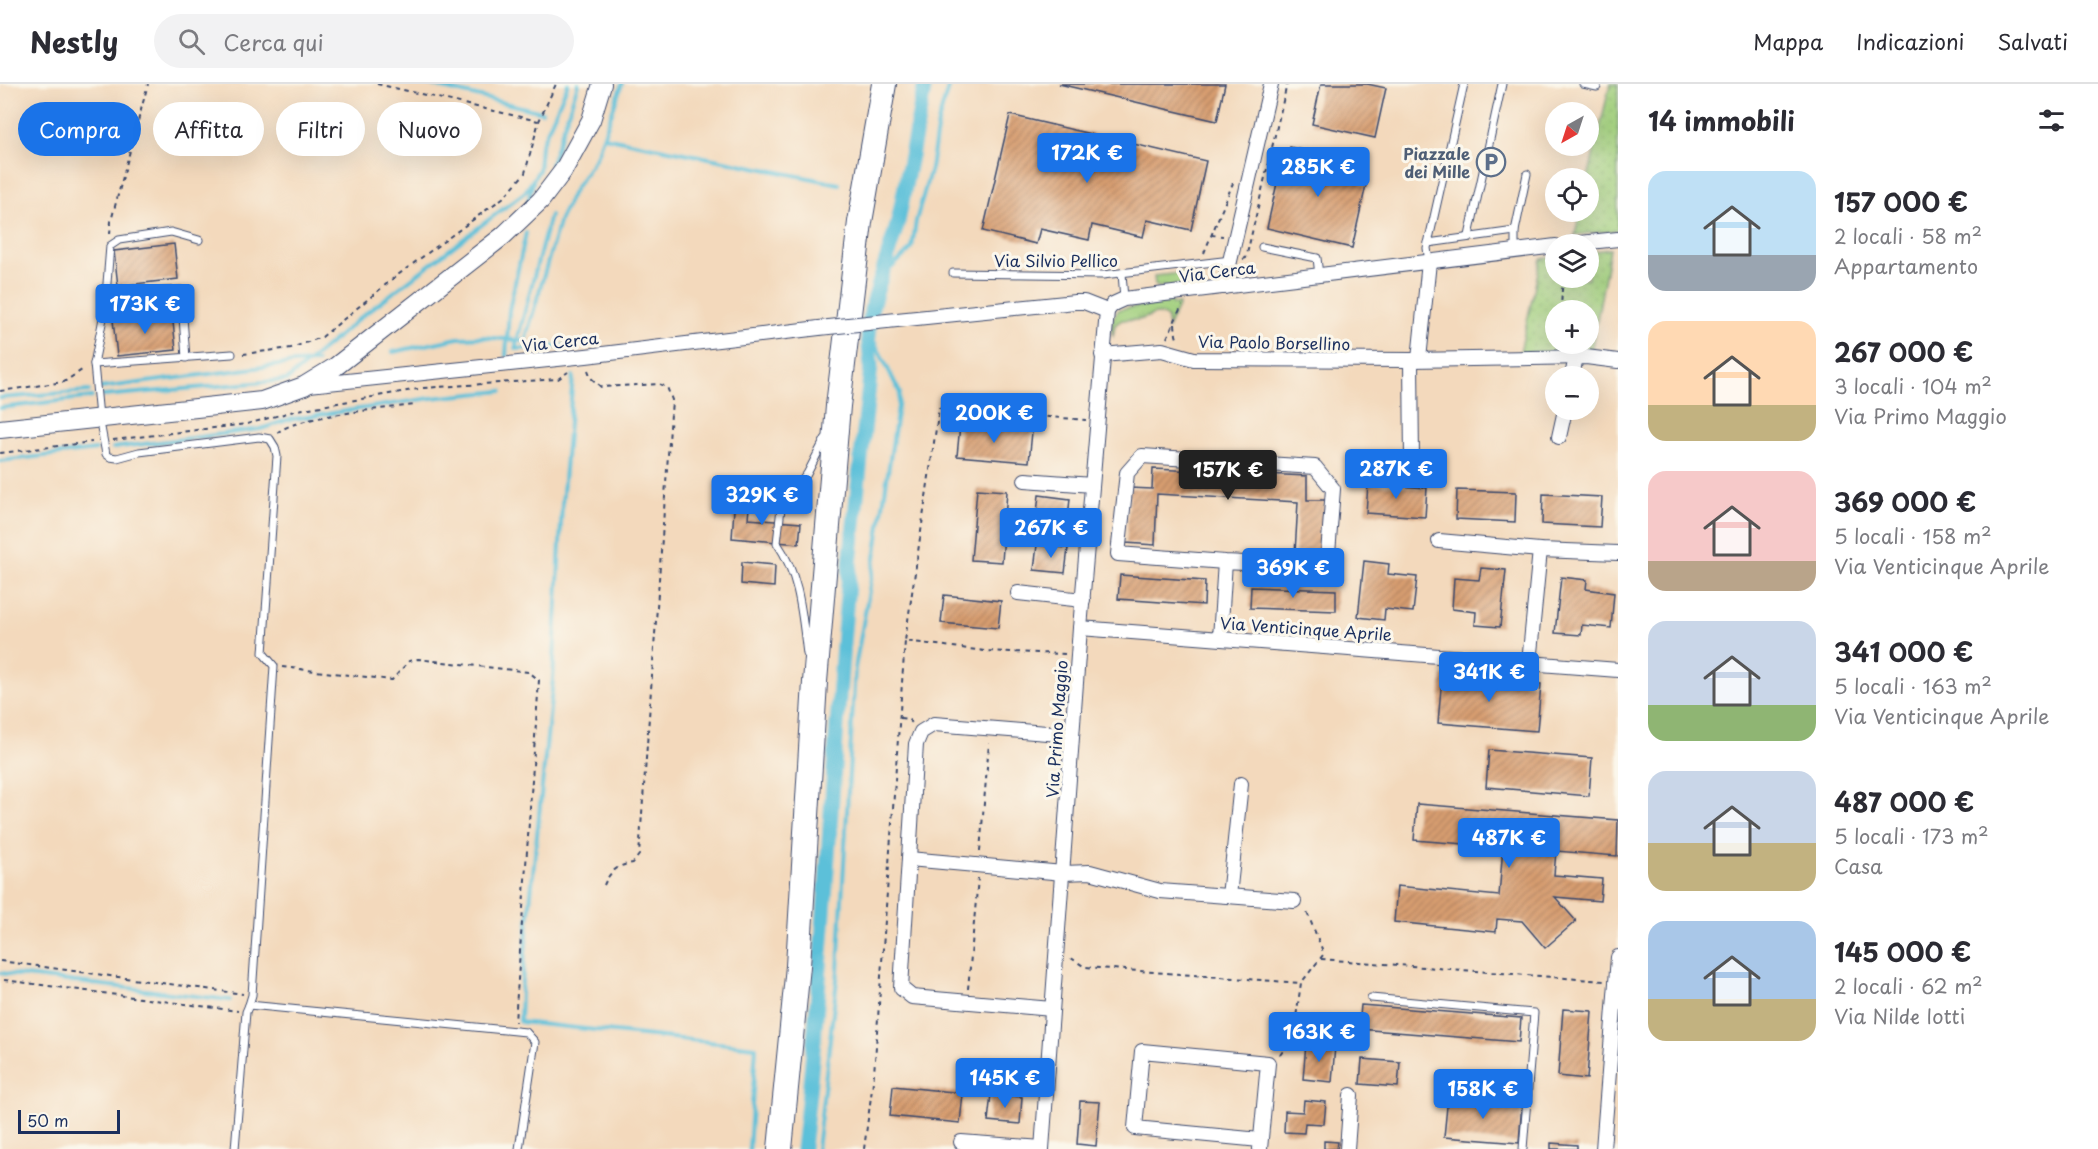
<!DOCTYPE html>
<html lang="it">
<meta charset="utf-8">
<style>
body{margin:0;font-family:"Playpen Sans",sans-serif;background:#f2f2f3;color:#2b2b33;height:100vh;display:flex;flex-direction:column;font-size:22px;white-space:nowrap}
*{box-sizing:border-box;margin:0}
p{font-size:20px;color:#7c7c81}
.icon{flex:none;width:33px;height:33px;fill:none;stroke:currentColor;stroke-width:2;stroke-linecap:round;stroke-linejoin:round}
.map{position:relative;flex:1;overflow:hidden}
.details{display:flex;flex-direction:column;background:#fff;width:480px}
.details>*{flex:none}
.guide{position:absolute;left:18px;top:18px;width:570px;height:54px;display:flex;gap:12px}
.needle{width:39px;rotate:219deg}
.buttons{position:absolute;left:1545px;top:18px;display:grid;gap:12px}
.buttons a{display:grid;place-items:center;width:54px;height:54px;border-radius:50%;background:#fff;box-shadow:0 6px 24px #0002;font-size:30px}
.scale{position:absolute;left:18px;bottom:15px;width:102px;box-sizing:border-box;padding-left:6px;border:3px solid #1b2f5e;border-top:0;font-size:16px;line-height:21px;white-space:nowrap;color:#1b2f5e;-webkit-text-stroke:4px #fbf7ec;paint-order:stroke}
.price{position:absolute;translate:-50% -51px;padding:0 14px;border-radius:6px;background:#1a73e8;color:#fff;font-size:20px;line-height:39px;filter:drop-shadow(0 2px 3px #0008)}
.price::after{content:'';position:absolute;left:50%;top:36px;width:18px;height:14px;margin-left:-9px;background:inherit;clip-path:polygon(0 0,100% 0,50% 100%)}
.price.selected{background:#222;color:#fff}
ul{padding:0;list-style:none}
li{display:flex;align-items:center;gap:18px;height:150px;padding:0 30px}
li span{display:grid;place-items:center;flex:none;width:168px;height:120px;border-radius:18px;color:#555}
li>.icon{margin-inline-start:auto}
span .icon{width:72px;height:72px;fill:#fffc;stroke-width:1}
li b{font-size:26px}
h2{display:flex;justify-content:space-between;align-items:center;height:72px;padding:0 30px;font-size:26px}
.pill{padding:0 21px;border-radius:27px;background:#fff;box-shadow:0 6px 24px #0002;font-size:21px;line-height:54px}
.pill.selected{background:#1a73e8;color:#fff}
header{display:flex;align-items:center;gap:36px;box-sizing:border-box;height:84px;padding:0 30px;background:#fff;border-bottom:2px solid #e1e1e2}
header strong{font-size:28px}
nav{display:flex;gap:33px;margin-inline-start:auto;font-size:21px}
.search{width:420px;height:54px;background:#f2f2f3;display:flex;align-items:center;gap:15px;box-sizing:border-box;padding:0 21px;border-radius:33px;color:#7c7c81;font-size:22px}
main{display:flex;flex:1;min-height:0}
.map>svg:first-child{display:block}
</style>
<header>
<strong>Nestly</strong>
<div class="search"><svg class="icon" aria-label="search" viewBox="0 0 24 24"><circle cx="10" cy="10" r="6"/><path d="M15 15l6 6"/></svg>Cerca qui</div>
<nav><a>Mappa</a><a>Indicazioni</a><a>Salvati</a></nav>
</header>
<main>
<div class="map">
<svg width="1618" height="1065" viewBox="0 0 1618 1065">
<defs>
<pattern id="grass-tufts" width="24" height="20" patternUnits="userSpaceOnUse" patternTransform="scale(1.5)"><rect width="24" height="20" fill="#a1cf7d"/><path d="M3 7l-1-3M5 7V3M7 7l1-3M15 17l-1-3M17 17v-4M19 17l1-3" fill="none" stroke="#8ab26e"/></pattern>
<pattern id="park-dots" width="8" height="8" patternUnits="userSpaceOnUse" patternTransform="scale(1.5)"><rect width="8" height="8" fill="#a1cf7d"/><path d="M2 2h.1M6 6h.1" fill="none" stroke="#8ab26e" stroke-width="1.8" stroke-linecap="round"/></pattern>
<pattern id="building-hatch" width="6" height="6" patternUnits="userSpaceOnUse" patternTransform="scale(1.5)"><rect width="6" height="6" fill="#d79d70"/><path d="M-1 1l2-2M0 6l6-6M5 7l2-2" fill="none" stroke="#ae805f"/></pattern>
</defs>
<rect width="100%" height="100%" fill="#fbf7ec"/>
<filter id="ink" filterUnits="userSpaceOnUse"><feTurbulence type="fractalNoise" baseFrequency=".0167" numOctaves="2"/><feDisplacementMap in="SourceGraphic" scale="12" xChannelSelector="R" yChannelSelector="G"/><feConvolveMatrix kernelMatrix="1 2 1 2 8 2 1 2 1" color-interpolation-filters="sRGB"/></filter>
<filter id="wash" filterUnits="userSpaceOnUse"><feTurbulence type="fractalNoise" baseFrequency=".008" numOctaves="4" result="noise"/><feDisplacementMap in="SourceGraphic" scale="24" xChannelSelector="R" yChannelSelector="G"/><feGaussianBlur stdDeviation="1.35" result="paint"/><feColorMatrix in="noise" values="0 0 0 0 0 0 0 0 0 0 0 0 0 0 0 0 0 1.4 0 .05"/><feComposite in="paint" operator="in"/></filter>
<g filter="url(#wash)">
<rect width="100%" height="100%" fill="#f3d9bc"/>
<!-- grass -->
<g fill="url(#grass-tufts)" stroke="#5e7f6e" stroke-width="1.5">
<path d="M1192 188 1188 200 1158 203 1155 201 1154 192Z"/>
<path d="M1172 218V221L1179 220 1168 244 1167 234C1155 225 1150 234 1138 236 1133 236 1127 235 1122 236L1115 241 1113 252C1109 243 1113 231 1120 225Z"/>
</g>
<!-- park -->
<g fill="url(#park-dots)" stroke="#5e7f6e" stroke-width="1.5" fill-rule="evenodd">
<path d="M1610 0H1618V146L1575 151 1580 128H1588V94Z"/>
<path d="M1610 165 1591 268H1520L1541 175 1555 173 1556 194H1588L1589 168ZM1556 226H1588V260H1556Z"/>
</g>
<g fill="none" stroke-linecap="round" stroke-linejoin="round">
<!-- stream -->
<g stroke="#5bc0d9" stroke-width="4">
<path d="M427 0 542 28"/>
<path d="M604 53 839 100"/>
<path d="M551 80 578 0"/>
<path d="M528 118 533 98"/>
<path d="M550 131 515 265 574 261"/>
<path d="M393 268 458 254 483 253 525 257 560 135 574 106 596 73 622 0"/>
<path d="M506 272 509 226 526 149"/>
<path d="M573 292 562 420 553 595 521 907 520 938 756 963 749 1065"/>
<path d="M100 304 294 279 317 278"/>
<path d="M103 312 287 296 361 233 525 108 539 86 541 61 568 0"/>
<path d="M0 314 89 307"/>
<path d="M0 324 92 313"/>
<path d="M113 364 261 345 287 336 431 314 502 307"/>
<path d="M0 377 96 366"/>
<path d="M0 889 230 916"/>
<path d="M817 1065 838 887 855 584 876 468 900 309 872 253 876 223 888 187 912 164 916 137 931 84 938 39 949 0"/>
</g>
<!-- canal -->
<path stroke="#5bc0d9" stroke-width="15" d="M803 1065C824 881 831 696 847 512 854 435 863 358 871 282L868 252 871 226 898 138 925 0"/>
</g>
<g id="blocks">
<!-- building -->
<g fill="url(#building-hatch)">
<path d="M1059 0H1225L1217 37Z"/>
<path d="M1321 0H1367L1386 4 1375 54 1312 40Z"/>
<path d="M1010 31 1206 77 1191 146 1147 136 1143 153 1092 141 1089 156 1040 145 1036 160 983 147Z"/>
<path d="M1290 63 1365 80 1361 100 1366 101 1352 164 1267 144 1281 81 1285 82Z"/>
<path d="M174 160 178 195 118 202 114 167Z"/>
<path d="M172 229 176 266 117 272 113 236Z"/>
<path d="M960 341 1032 348 1029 378 957 372Z"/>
<path d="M1153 385 1307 392V416H1325L1323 472 1295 469 1298 418 1157 410 1155 461 1126 459 1130 404 1152 405Z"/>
<path d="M1368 400 1427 404 1425 433 1366 429Z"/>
<path d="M977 405 1007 407 1002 478 971 476Z"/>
<path d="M1457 406 1516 408 1515 438 1456 435Z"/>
<path d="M1543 410 1602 413 1600 443 1542 440Z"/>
<path d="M735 411 750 412 748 435 801 439 799 460 732 454Z"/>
<path d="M1039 411 1070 415 1067 442 1036 438Z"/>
<path d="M1037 461 1068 464 1065 489 1034 486Z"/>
<path d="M1364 477 1389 480 1388 490 1417 493 1413 528 1385 525 1384 536 1358 533Z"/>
<path d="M742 478 775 481 774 503 741 500Z"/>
<path d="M1481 484 1506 486 1500 543 1475 541 1476 528 1452 525 1454 494 1479 496Z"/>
<path d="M1120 491 1205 497 1204 521 1118 515Z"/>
<path d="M1561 493 1587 496 1586 505 1614 509 1611 544 1582 541 1581 551 1555 549Z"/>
<path d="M1251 503 1336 506V527L1250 524Z"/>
<path d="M944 511 1001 517 998 544 941 539Z"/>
<path d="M1442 592 1541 600 1537 647 1438 639Z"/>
<path d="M1489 666 1592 674 1589 712 1486 703Z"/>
<path d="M1417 720 1618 736 1617 772 1556 767 1554 791 1602 795 1600 817 1555 813 1576 837 1545 864 1522 837 1497 835 1496 848 1394 838 1397 802 1499 812 1503 763 1414 756Z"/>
<path d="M1361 921 1521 934 1519 958 1359 945Z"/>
<path d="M1563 925 1592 927 1587 995 1558 992Z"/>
<path d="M1306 960 1335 962 1332 998 1303 995Z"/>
<path d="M1362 975 1400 978 1398 1003 1360 1000Z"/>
<path d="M893 1002 963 1009 960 1039 890 1032Z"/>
<path d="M991 1010 1022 1013 1020 1040 988 1037Z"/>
<path d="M1448 1012 1522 1018 1519 1059 1444 1053Z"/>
<path d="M1304 1016 1326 1018 1324 1040 1305 1039 1304 1049 1284 1048 1285 1027 1303 1028Z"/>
<path d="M1080 1017 1100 1018 1096 1062 1077 1060Z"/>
<path d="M1324 1057 1338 1058 1337 1065H1324Z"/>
<path d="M1551 1059 1577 1061V1065H1551Z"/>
</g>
</g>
</g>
<g filter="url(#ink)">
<use href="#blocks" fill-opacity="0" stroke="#3b486c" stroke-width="1.5"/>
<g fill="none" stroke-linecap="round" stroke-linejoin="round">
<!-- lane casing -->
<g stroke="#3b486c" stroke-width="9">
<g id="lane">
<path d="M1583 0 1597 3"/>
<path d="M1469 152 1502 0"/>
<path d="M199 156 171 148 119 156 110 162 105 224 94 280 99 333 106 370 110 373 117 374 139 368 259 353 270 355 275 363 277 372 263 569 274 582 252 911 249 921 526 948 535 958 519 1065"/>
<path d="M1428 159 1515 147"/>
<path d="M1262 163 1317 174 1319 191"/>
<path d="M1515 167V147L1527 90"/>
<path d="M1429 178 1427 164 1464 0"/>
<path d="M953 189 1103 191 1231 176"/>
<path d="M1122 189 1124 215"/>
<path d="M106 211 181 206 186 274"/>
<path d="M94 280 232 270"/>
<path d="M807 570C802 531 800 492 777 459L781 424 807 390 825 355"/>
<path d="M1371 914 1534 929 1523 1065"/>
<path d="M235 1065 246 928 249 921"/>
</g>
</g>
<!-- street casing -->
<g stroke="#3b486c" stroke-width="16">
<g id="street">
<path d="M1570 160 1618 155"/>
<path d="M1224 203 1271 0"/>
<path d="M1107 227 1113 220 1124 215 1556 162"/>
<path d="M887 237 1075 218H1084L1107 227"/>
<path d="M1102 271 1162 266 1194 275 1411 276 1586 273 1618 277"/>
<path d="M1419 275 1429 178"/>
<path d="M1411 276 1412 377"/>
<path d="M1572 292 1576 273"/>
<path d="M309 301 586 272 819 244"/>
<path d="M1559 353 1565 326"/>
<path d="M1025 396 1092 401"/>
<path d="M1439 457 1540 466 1618 469"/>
<path d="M1018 509 1083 516"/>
<path d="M1080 544 1618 586"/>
<path d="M1220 554 1225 478 1118 470 1127 389 1142 372 1315 383 1333 405 1327 483 1225 478"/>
<path d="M1529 579 1540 466"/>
<path d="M909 775 1063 789 1090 788 1160 807 1294 817"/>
<path d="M1229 812 1241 700"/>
<path d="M1052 925 912 913 901 904 916 660 921 648 934 640 1072 651"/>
<path d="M961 1058 1042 1064"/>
<path d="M1042 1065 1080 544 1107 227"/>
<path d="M1260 1065 1268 979 1142 967 1135 1044 1260 1056"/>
<path d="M1347 1065 1351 1011"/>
<path d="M1603 1065 1618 873"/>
</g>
</g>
<!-- secondary casing -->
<g stroke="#3b486c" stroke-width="20">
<path id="secondary" d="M0 345 262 317 304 302 335 283 503 152 541 116 563 87 591 36 602 0"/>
</g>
<!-- highway casing -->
<g stroke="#3b486c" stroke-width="26">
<path id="highway" d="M780 1065 798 882 815 598 838 322 860 138 884 0"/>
</g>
<!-- path -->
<g stroke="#3b486c" stroke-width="2" stroke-dasharray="4.5 4.5" stroke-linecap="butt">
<path d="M377 0 538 37"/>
<path d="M110 150 111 137 148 0"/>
<path d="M1211 151 1223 152"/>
<path d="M1204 169 1233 99"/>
<path d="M1243 175 1246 174 1287 0"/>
<path d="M1561 226 1562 205 1566 194"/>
<path d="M1175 240 1176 251 1178 257"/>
<path d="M1167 254 1182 221"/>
<path d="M243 270 291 264 322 253 395 193 504 113 525 89 539 37 556 0"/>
<path d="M588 286 591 294 601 303 659 300 667 303 672 316 639 771 633 779C618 781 610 787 604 801"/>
<path d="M423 304 558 295 568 288"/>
<path d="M0 307 64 298 85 284"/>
<path d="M277 349C298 331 383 325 414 321"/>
<path d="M113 356 247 340 298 326 418 305"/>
<path d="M0 369 92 358"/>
<path d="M1065 570 985 567 905 557 939 324 1086 336"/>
<path d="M282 583 392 596 409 577 418 575 529 588 539 596 515 938"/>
<path d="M900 634 908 635 913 640"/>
<path d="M980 767 989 659"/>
<path d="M1071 874 1085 883 1301 899"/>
<path d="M1321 875 1604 897"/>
<path d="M0 877 243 910"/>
<path d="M4 896 238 927"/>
<path d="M968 905 978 794"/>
<path d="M1280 971 1293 954 1301 899 1323 871 1322 865 1306 826"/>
<path d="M864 1065 874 990 905 557"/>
</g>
<!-- lane -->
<use href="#lane" stroke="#fff" stroke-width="7"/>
<!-- street -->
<use href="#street" stroke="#fff" stroke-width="14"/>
<!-- secondary -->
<use href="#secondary" stroke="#fff" stroke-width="18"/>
<!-- highway -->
<use href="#highway" stroke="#fff" stroke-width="24"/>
<!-- street-bridge casing -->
<g stroke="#3b486c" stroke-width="16" stroke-linecap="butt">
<path id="street-bridge" d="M819 244 887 237"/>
</g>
<!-- street-bridge -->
<use href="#street-bridge" stroke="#fff" stroke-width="14"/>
</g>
</g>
<!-- icons -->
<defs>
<g id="parking-ring" transform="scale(1.5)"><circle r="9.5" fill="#fbf7ec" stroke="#5c6f8a" stroke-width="1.5"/><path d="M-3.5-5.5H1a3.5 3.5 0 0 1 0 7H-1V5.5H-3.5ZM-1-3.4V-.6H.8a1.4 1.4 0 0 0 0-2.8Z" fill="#5c6f8a"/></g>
</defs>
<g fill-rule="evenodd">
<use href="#parking-ring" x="1491" y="78"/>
</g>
<g text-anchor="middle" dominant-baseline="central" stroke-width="6" stroke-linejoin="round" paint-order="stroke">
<!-- service labels -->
<g font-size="16" font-weight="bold" fill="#4e5e75" stroke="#fbf7ec" text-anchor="end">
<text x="1470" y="69">Piazzale<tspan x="1470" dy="18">dei Mille</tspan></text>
</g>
<!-- street labels -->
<g font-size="16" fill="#1b2f5e" stroke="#fbf7ec">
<text x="1056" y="176">Via Silvio Pellico</text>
<text transform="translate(1217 187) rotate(-7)">Via Cerca</text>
<text transform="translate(560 257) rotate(-6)">Via Cerca</text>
<text transform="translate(1274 258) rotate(1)">Via Paolo Borsellino</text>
<text transform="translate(1306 544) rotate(4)">Via Venticinque Aprile</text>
<text transform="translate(1056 645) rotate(-86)">Via Primo Maggio</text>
</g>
</g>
</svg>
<div class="buttons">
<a><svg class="needle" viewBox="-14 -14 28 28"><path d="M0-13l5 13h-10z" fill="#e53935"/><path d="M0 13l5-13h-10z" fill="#7c7c81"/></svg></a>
<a><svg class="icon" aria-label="locate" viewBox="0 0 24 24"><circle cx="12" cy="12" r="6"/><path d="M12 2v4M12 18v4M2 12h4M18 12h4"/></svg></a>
<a><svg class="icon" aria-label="layers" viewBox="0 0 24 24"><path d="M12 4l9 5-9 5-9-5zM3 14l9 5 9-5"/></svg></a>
<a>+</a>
<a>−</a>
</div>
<div class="scale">50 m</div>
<b class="price" style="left:1087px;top:100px">172K €</b>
<b class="price" style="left:1318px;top:114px">285K €</b>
<b class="price" style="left:145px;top:251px">173K €</b>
<b class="price" style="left:994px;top:360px">200K €</b>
<b class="price" style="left:1396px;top:416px">287K €</b>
<b class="price selected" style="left:1228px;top:417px">157K €</b>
<b class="price" style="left:762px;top:442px">329K €</b>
<b class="price" style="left:1051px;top:475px">267K €</b>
<b class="price" style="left:1293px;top:515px">369K €</b>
<b class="price" style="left:1489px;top:619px">341K €</b>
<b class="price" style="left:1509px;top:785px">487K €</b>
<b class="price" style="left:1319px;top:979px">163K €</b>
<b class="price" style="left:1005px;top:1025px">145K €</b>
<b class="price" style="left:1483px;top:1036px">158K €</b>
<div class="guide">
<a class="pill selected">Compra</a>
<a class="pill">Affitta</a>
<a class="pill">Filtri</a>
<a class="pill">Nuovo</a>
</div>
</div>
<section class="details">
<h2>14 immobili<svg class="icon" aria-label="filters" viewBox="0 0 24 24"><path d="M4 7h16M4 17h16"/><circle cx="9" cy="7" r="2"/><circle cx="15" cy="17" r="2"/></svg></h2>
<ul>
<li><span style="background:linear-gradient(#bfe0f5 70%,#9aa5b1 0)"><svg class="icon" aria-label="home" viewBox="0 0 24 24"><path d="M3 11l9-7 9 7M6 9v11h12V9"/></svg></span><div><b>157 000 €</b><p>2 locali · 58 m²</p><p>Appartamento</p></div></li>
<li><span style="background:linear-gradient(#ffd9b3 70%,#c2b280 0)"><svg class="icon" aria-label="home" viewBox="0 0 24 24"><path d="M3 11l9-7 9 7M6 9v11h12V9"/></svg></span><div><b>267 000 €</b><p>3 locali · 104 m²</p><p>Via Primo Maggio</p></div></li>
<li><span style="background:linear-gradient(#f6c9c9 75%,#b9a48a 0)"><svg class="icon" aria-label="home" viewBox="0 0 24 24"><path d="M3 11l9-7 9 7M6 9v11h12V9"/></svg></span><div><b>369 000 €</b><p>5 locali · 158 m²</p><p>Via Venticinque Aprile</p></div></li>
<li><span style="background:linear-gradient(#c9d6e8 70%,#8fb573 0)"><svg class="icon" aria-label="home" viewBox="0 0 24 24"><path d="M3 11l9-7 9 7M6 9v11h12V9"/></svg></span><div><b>341 000 €</b><p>5 locali · 163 m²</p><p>Via Venticinque Aprile</p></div></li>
<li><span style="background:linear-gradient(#c9d6e8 60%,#c2b280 0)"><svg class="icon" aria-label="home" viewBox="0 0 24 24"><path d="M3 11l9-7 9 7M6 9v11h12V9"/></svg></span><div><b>487 000 €</b><p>5 locali · 173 m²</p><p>Casa</p></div></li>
<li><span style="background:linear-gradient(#a9c7e8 65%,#c2b280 0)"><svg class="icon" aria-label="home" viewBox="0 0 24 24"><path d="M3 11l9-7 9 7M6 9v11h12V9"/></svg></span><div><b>145 000 €</b><p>2 locali · 62 m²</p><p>Via Nilde Iotti</p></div></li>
</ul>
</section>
</main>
